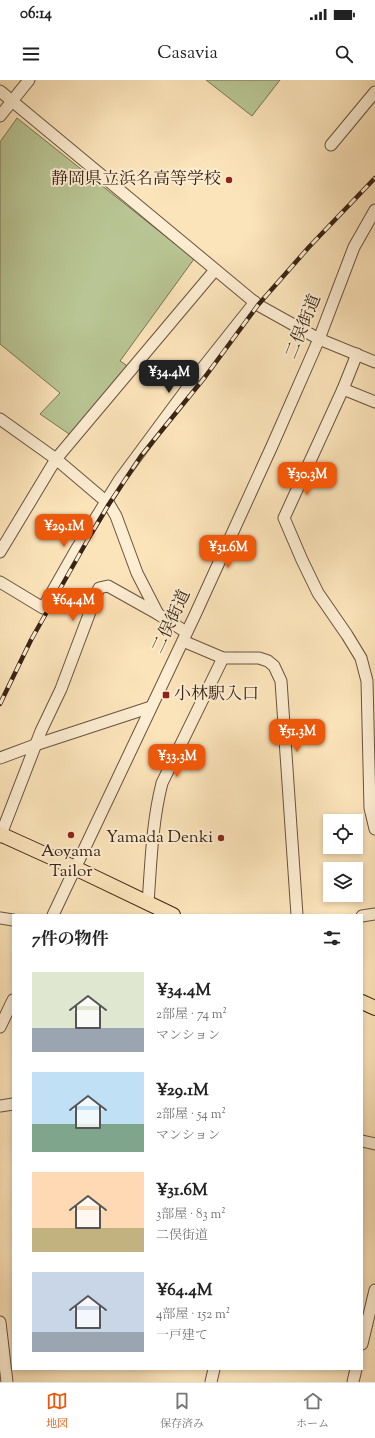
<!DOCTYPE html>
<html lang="ja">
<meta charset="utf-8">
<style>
body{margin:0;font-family:"Sorts Mill Goudy","Noto Serif JP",serif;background:#f2f2f2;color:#222;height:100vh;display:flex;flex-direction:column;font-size:15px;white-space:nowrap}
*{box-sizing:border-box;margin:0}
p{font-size:13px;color:#767676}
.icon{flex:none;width:22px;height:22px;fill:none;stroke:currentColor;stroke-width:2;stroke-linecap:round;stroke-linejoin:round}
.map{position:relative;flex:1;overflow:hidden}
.drawer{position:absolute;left:12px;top:834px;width:351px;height:456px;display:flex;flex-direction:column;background:#fff;border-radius:0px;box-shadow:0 2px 6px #0003}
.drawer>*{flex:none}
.tools{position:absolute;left:323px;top:734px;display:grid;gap:8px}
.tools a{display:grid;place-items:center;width:40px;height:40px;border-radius:0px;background:#fff;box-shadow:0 2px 6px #0003;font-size:20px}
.price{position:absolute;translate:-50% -34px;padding:0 9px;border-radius:8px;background:#ea580c;color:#fff;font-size:13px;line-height:26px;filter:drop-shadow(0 1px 2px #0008)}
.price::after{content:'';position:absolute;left:50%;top:24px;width:12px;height:9px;margin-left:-6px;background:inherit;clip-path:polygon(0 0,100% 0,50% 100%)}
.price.selected{background:#222;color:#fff}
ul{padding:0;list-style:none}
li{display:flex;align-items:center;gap:12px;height:100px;padding:0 20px}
li span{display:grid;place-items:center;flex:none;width:112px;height:80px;border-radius:0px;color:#555}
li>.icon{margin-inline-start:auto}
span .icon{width:48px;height:48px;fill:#fffc;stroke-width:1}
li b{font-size:17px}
h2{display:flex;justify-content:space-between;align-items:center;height:48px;padding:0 20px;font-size:17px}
.status{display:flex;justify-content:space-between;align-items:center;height:28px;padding:0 20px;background:#fff;direction:ltr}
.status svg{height:11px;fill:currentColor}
header{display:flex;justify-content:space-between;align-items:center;height:52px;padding:0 20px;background:#fff;font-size:18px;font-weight:600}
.menu{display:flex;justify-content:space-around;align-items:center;height:56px;border-top:1px solid #e0e0e0;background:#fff;font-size:11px;color:#767676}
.menu a{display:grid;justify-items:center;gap:2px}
.menu .selected{color:#ea580c}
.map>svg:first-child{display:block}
</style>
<div class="status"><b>06:14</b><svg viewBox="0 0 49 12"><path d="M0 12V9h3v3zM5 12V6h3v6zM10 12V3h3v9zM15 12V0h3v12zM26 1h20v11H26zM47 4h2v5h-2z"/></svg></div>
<header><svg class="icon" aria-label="menu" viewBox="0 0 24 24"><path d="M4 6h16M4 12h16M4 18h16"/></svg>Casavia<svg class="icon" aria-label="search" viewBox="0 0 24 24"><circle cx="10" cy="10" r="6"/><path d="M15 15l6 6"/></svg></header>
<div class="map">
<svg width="375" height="1302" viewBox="0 0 375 1302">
<rect width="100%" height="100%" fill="#fce4ba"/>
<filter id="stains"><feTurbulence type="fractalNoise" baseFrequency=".005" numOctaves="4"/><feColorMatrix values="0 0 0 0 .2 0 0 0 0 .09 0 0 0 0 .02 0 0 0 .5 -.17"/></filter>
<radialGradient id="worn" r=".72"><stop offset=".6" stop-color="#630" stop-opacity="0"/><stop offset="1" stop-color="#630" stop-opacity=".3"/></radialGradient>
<!-- green -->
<g fill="#b9c594" stroke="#787454">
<path d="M206 0H280L252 36Z"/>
<path d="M17 38 194 179 120 281 129 287 72 356 40 334 60 313 0 264V62Z"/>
</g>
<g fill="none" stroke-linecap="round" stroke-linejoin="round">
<!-- minor casing -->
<g stroke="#69533e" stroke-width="13">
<g id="minor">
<path d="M0 11 258 225 319 259 375 282"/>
<path d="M0 36 29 0"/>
<path d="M331 65 375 12"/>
<path d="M357 274 343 309 284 438 302 480 318 513 347 555 361 578 367 601 370 728 375 749"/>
<path d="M343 309 375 322"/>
<path d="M0 339 56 379 109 424 116 436 137 493 158 534 186 552"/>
<path d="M0 472 56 379 215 190"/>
<path d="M0 502 43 528 76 470 120 399 197 295 255 222"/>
<path d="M183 561 223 578H259L268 581 274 586 281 601 297 835"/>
<path d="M0 678 35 665 151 627"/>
<path d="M0 757 41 651 61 609 99 508 108 506 158 534"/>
<path d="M148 823C151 783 152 742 162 703L223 578"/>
<path d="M53 835 195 535 272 366 319 259 354 167 375 130"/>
<path d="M362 836 375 834"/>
<path d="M0 838 13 840"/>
<path d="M0 947 13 920"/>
<path d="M0 1026 13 1024"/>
<path d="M362 1061 375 1064"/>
<path d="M0 1242 7 1302"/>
<path d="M362 1264 375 1210"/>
<path d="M211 1302 214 1289"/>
<path d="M353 1302 356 1289"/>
</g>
</g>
<!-- major casing -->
<g stroke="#382314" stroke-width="16">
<g id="major">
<path d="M0 754 75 788 173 835"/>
<path d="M362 922 375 928"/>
</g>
</g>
<!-- minor -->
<use href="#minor" stroke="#fdedd2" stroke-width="11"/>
<!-- major -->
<use href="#major" stroke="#fce4ba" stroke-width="14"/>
<!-- rail casing -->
<g stroke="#382314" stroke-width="4.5">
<path id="rail" d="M0 624 31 560 91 454 109 424 141 376 205 297 258 225 309 167 375 98"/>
</g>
<!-- rail -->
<use href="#rail" stroke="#fdedd2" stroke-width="3" stroke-dasharray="9" stroke-linecap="butt"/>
</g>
<!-- markers -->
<g fill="#8f2418" stroke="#fdedd2" stroke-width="1.5">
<circle cx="229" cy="100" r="4"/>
<rect x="162" y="611" width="8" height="8" rx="2"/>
<circle cx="71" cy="755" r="4"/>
<circle cx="221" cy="758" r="4"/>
</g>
<g text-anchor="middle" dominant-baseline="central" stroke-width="4" stroke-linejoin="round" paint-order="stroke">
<!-- poi labels -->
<g font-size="17" fill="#382314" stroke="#fdedd2" text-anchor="end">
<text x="221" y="100">静岡県立浜名高等学校</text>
<text x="174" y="615" text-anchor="start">小林駅入口</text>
<text x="213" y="758">Yamada Denki</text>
<text x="71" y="772" text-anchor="middle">Aoyama<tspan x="71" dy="20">Tailor</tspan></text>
</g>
<!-- street labels -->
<g font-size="17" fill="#382314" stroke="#fdedd2">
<text transform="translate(304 247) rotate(-68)">二俣街道</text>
<text transform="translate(172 542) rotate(-65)">二俣街道</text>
</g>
</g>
<rect width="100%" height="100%" filter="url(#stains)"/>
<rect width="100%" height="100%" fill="url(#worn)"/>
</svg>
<div class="tools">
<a><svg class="icon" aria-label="locate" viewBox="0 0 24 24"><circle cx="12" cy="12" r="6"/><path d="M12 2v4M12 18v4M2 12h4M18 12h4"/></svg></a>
<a><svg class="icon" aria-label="layers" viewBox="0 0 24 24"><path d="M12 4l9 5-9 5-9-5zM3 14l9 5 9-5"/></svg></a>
</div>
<b class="price selected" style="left:169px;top:314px">¥34.4M</b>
<b class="price" style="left:307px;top:416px">¥30.3M</b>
<b class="price" style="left:64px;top:468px">¥29.1M</b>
<b class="price" style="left:228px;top:489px">¥31.6M</b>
<b class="price" style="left:73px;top:542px">¥64.4M</b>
<b class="price" style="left:297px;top:673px">¥51.3M</b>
<b class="price" style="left:177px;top:698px">¥33.3M</b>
<section class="drawer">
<h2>7件の物件<svg class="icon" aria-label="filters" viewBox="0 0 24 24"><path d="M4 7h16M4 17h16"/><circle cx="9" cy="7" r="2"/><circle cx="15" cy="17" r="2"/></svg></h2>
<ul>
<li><span style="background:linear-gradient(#dfe7d0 70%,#9aa5b1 0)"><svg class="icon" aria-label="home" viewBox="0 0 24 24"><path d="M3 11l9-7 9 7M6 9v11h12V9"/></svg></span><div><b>¥34.4M</b><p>2部屋 · 74 m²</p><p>マンション</p></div></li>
<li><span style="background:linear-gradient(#bfe0f5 65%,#7fa58c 0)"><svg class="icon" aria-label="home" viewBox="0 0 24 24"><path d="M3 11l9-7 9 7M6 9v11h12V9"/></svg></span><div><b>¥29.1M</b><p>2部屋 · 54 m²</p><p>マンション</p></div></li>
<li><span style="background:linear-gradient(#ffd9b3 70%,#c2b280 0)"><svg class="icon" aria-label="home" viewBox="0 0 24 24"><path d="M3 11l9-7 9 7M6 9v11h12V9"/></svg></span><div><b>¥31.6M</b><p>3部屋 · 83 m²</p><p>二俣街道</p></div></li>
<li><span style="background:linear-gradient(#c9d6e8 75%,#9aa5b1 0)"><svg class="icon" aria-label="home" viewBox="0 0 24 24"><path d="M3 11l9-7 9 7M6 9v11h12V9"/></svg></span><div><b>¥64.4M</b><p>4部屋 · 152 m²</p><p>一戸建て</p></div></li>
</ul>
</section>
</div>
<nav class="menu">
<a class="selected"><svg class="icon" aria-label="map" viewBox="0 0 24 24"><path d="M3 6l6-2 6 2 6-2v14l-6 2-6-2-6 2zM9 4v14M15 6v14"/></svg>地図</a>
<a><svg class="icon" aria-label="saved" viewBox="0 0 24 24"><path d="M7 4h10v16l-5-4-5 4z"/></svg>保存済み</a>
<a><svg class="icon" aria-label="home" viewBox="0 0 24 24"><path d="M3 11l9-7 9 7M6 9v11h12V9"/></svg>ホーム</a>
</nav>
